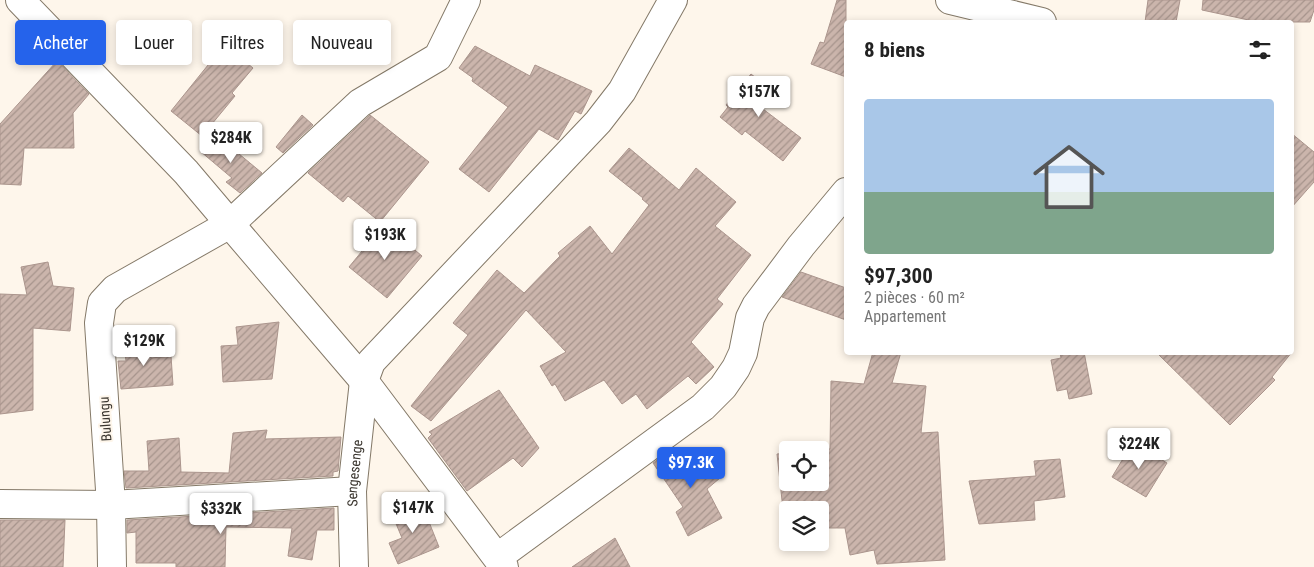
<!DOCTYPE html>
<html lang="fr">
<meta charset="utf-8">
<style>
body{margin:0;font-family:"Roboto Condensed",sans-serif;background:#f2f2f2;color:#222;height:100vh;display:flex;flex-direction:column;font-size:19px;white-space:nowrap}
*{box-sizing:border-box;margin:0}
p{font-size:16px;color:#767676}
.icon{flex:none;width:28px;height:28px;fill:none;stroke:currentColor;stroke-width:2;stroke-linecap:round;stroke-linejoin:round}
.map{position:relative;flex:1;overflow:hidden}
.side{position:absolute;left:844px;top:20px;width:450px;height:335px;display:flex;flex-direction:column;background:#fff;border-radius:5px;box-shadow:0 2px 8px #0003}
.side>*{flex:none}
.guide{position:absolute;left:15px;top:20px;width:475px;height:45px;display:flex;gap:10px}
.tools{position:absolute;left:779px;top:441px;display:grid;gap:10px}
.tools a{display:grid;place-items:center;width:50px;height:50px;border-radius:5px;background:#fff;box-shadow:0 2px 8px #0003;font-size:25px}
.price{position:absolute;translate:-50% -42px;padding:0 11px;border-radius:5px;background:#fff;color:#222;font-size:16px;line-height:32px;filter:drop-shadow(0 1px 2px #0008)}
.price::after{content:'';position:absolute;left:50%;top:30px;width:15px;height:11px;margin-left:-8px;background:inherit;clip-path:polygon(0 0,100% 0,50% 100%)}
.price.active{background:#2563eb;color:#fff}
ul{padding:0;list-style:none}
li{display:grid;align-content:center;gap:10px;height:265px;padding:0 20px}
li span{display:grid;place-items:center;height:155px;border-radius:5px;color:#555}
li>.icon{margin-inline-start:auto}
span .icon{width:90px;height:90px;fill:#fffc;stroke-width:1}
li b{font-size:21px}
h2{display:flex;justify-content:space-between;align-items:center;height:60px;padding:0 20px;font-size:21px}
.pill{padding:0 18px;border-radius:5px;background:#fff;box-shadow:0 2px 8px #0003;font-size:18px;line-height:45px}
.pill.active{background:#2563eb;color:#fff}
.map>svg:first-child{display:block}
</style>
<div class="map">
<svg width="1314" height="567" viewBox="0 0 1314 567">
<defs>
<pattern id="building-hatch" width="6" height="6" patternUnits="userSpaceOnUse" patternTransform="scale(1.25)"><rect width="6" height="6" fill="#cbb5ac"/><path d="M-1 1l2-2M0 6l6-6M5 7l2-2" fill="none" stroke="#a6948c"/></pattern>
</defs>
<rect width="100%" height="100%" fill="#fef6eb"/>
<!-- building -->
<g fill="url(#building-hatch)" stroke="#ab958d">
<path d="M837 0H846V77L811 64 820 42 824 43Z"/>
<path d="M1148 0H1180L1176 22H1145Z"/>
<path d="M1203 0H1314V10L1310 22H1258L1202 10Z"/>
<path d="M233 34 250 48 242 59 253 68 232 93 235 96 202 136 171 111Z"/>
<path d="M475 46 530 76 535 65 592 91 581 114 575 111 558 140 539 129 489 192 459 169 508 107 472 81 473 78 459 68Z"/>
<path d="M57 61 89 94 73 113 74 148H24L21 185 0 184V124Z"/>
<path d="M751 74 775 93 763 109 801 138 783 161 745 131 742 135 720 117 728 107 726 105Z"/>
<path d="M302 115 313 125 283 153 276 147Z"/>
<path d="M370 115 429 162 380 222 348 196 343 202 308 173Z"/>
<path d="M1291 133 1314 152V182L1291 208Z"/>
<path d="M215 134 262 173 240 193 226 182 232 178 200 151Z"/>
<path d="M629 148 679 190 696 168 736 202 715 226 751 255 717 299 723 304 691 342 714 367 696 384 688 376 647 409 636 394 622 404 604 380 565 401 555 384 552 386 540 366 566 352 526 310 431 421 411 406 468 335 453 323 497 270 524 293 560 256 558 253 590 226 612 254 649 205 642 199 643 198 609 171Z"/>
<path d="M384 224 422 256 387 298 349 267Z"/>
<path d="M48 262 53 286 74 288 70 331 33 328V410L0 414V294L27 295 21 267Z"/>
<path d="M801 272 846 288V320L782 297Z"/>
<path d="M279 322 272 379 223 382 221 346 238 345 236 327Z"/>
<path d="M150 338 151 358 171 356 173 385 121 389 118 361H126L124 341Z"/>
<path d="M873 352H901L892 383 926 386 921 433 938 432 945 560 877 564 874 550 850 555 845 528H820V510H788V528H785L777 454 788 453V482H820V450L830 449 831 381 864 384Z"/>
<path d="M1060 352H1084L1092 394 1069 399 1067 389 1057 391 1051 360 1061 358Z"/>
<path d="M1156 352H1292L1272 377 1275 380 1230 425Z"/>
<path d="M499 390 539 448 522 467 513 458 467 491 428 438 432 434 429 432Z"/>
<path d="M267 430 265 439 341 437 338 471 333 472V476L126 488 124 471H149L147 441 179 438 181 472 229 473 233 433Z"/>
<path d="M1133 442 1167 463 1146 497 1112 477Z"/>
<path d="M672 449 682 465 700 452 720 478 707 489 722 518 688 536 676 512 683 507 653 463Z"/>
<path d="M1060 459 1065 497 1034 501 1035 520 979 524 969 481 1036 476 1034 461Z"/>
<path d="M421 502 439 547 398 564 389 543 402 538 392 514Z"/>
<path d="M334 508V530H317L312 560 288 556 292 528 226 527 225 567H176V563H136V532L127 533V520Z"/>
<path d="M0 520H65L63 567H0Z"/>
<path d="M615 538 630 567H572Z"/>
</g>
<g fill="none" stroke-linecap="round" stroke-linejoin="round">
<!-- minor casing -->
<g stroke="#847968" stroke-width="30">
<g id="minor">
<path d="M20 0 186 172 230 224 364 381 504 567"/>
<path d="M950 0 1042 22"/>
<path d="M0 504 111 505 352 491"/>
<path d="M498 557 703 407 723 387 736 368 743 353 750 318 756 306 801 246 846 192"/>
<path d="M112 567 111 505 99 323 102 303 115 289 230 224 360 103 438 57 466 0"/>
<path id="s1" d="M354 567 352 491 364 381 371 362 598 122 622 91 673 0"/>
</g>
</g>
<!-- minor -->
<use href="#minor" stroke="#fff" stroke-width="28"/>
</g>
<g text-anchor="middle" dominant-baseline="central" stroke-width="4" stroke-linejoin="round" paint-order="stroke">
<!-- street labels -->
<g font-size="14" fill="#39342d" stroke="#fef6eb">
<text transform="translate(105 419) rotate(-94)">Bulungu</text>
<text stroke="none"><textPath href="#s1" startOffset="94">Sengesenge</textPath></text>
</g>
</g>
</svg>
<div class="tools">
<a><svg class="icon" aria-label="locate" viewBox="0 0 24 24"><circle cx="12" cy="12" r="6"/><path d="M12 2v4M12 18v4M2 12h4M18 12h4"/></svg></a>
<a><svg class="icon" aria-label="layers" viewBox="0 0 24 24"><path d="M12 4l9 5-9 5-9-5zM3 14l9 5 9-5"/></svg></a>
</div>
<b class="price" style="left:759px;top:118px">$157K</b>
<b class="price" style="left:231px;top:164px">$284K</b>
<b class="price" style="left:385px;top:261px">$193K</b>
<b class="price" style="left:144px;top:367px">$129K</b>
<b class="price" style="left:1139px;top:470px">$224K</b>
<b class="price active" style="left:691px;top:489px">$97.3K</b>
<b class="price" style="left:413px;top:534px">$147K</b>
<b class="price" style="left:221px;top:535px">$332K</b>
<div class="guide">
<a class="pill active">Acheter</a>
<a class="pill">Louer</a>
<a class="pill">Filtres</a>
<a class="pill">Nouveau</a>
</div>
<section class="side">
<h2>8 biens<svg class="icon" aria-label="filters" viewBox="0 0 24 24"><path d="M4 7h16M4 17h16"/><circle cx="9" cy="7" r="2"/><circle cx="15" cy="17" r="2"/></svg></h2>
<ul>
<li><span style="background:linear-gradient(#a9c7e8 60%,#7fa58c 0)"><svg class="icon" aria-label="home" viewBox="0 0 24 24"><path d="M3 11l9-7 9 7M6 9v11h12V9"/></svg></span><div><b>$97,300</b><p>2 pièces · 60 m²</p><p>Appartement</p></div></li>
</ul>
</section>
</div>
